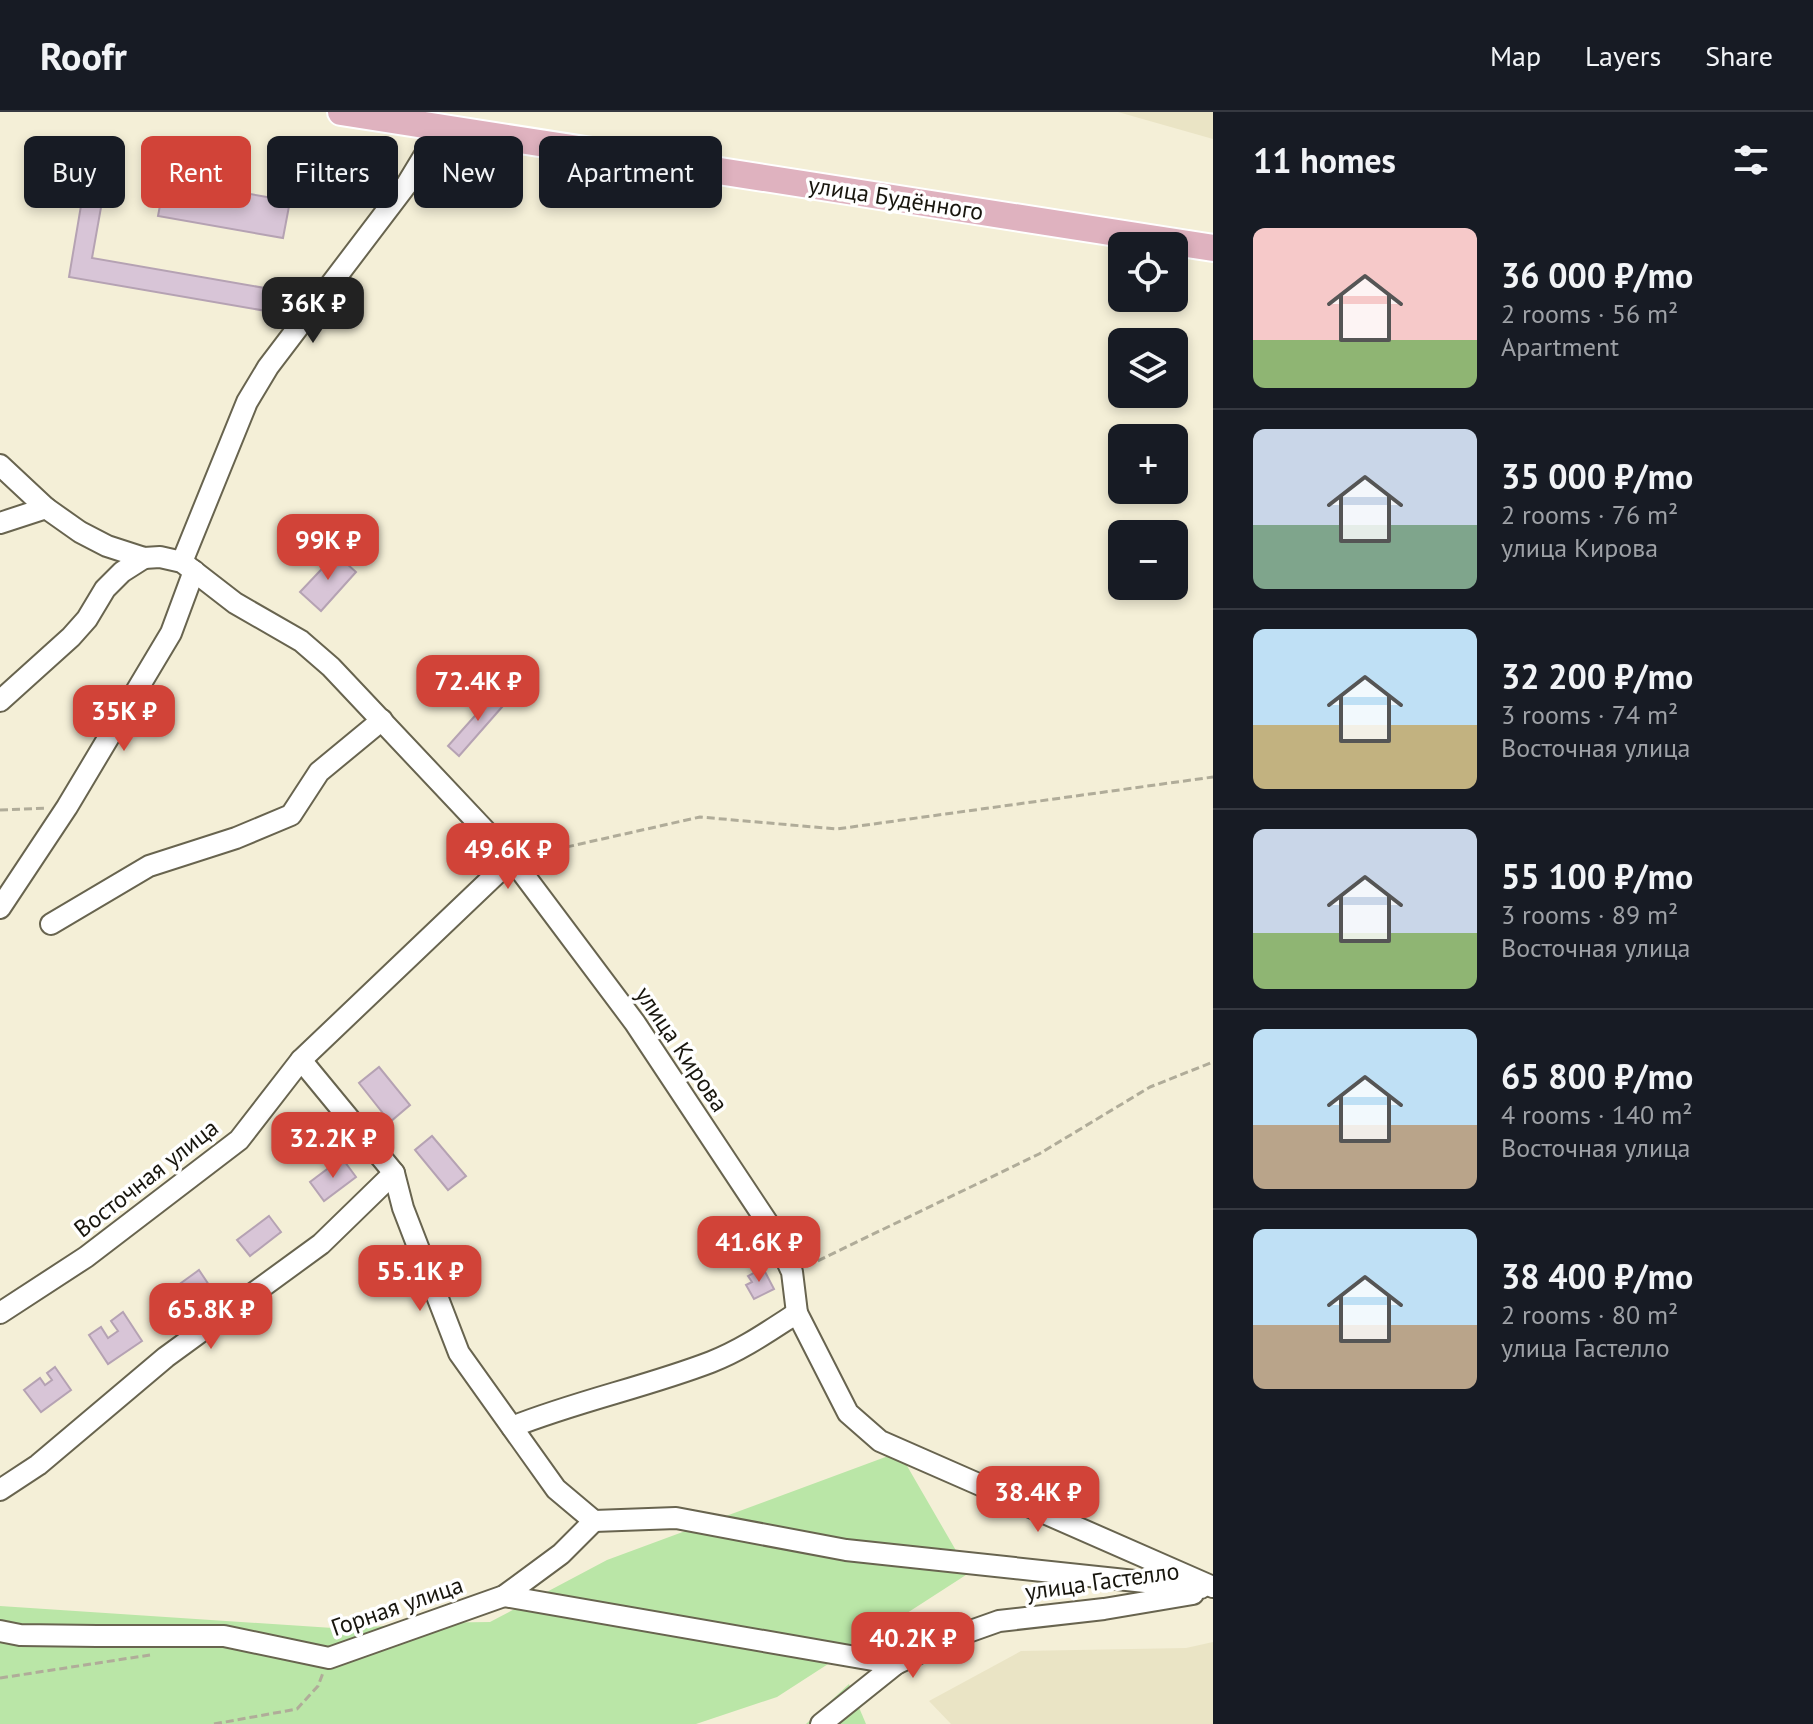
<!DOCTYPE html>
<meta charset="utf-8">
<style>
body{margin:0;font-family:"PT Sans",sans-serif;background:#242831;color:#f1f3f6;height:100vh;display:flex;flex-direction:column;font-size:30px;white-space:nowrap}
*{box-sizing:border-box;margin:0}
p{font-size:26px;color:#9ea1a6}
.icon{flex:none;width:44px;height:44px;fill:none;stroke:currentColor;stroke-width:2;stroke-linecap:round;stroke-linejoin:round}
.map{position:relative;flex:1;overflow:hidden}
.side{display:flex;flex-direction:column;background:#171b24;width:600px}
.side>*{flex:none}
.hud{position:absolute;left:24px;top:24px;width:760px;height:72px;display:flex;gap:16px}
.fabs{position:absolute;left:1108px;top:120px;display:grid;gap:16px}
.fabs a{display:grid;place-items:center;width:80px;height:80px;border-radius:12px;background:#171b24;box-shadow:0 4px 12px #0003;font-size:40px}
.price{position:absolute;translate:-50% -68px;padding:0 18px;border-radius:16px;background:#d14338;color:#fff;font-size:26px;line-height:52px;filter:drop-shadow(0 2px 4px #0008)}
.price::after{content:'';position:absolute;left:50%;top:48px;width:24px;height:18px;margin-left:-12px;background:inherit;clip-path:polygon(0 0,100% 0,50% 100%)}
.price.selected{background:#222;color:#fff}
ul{padding:0;list-style:none}
li{display:flex;align-items:center;gap:24px;height:200px;padding:0 40px}
li+li{border-top:2px solid #363941}
li span{display:grid;place-items:center;flex:none;width:224px;height:160px;border-radius:12px;color:#555}
li>.icon{margin-inline-start:auto}
span .icon{width:96px;height:96px;fill:#fffc;stroke-width:1}
li b{font-size:34px}
h2{display:flex;justify-content:space-between;align-items:center;height:96px;padding:0 40px;font-size:34px}
.tag{padding:0 28px;border-radius:12px;background:#171b24;box-shadow:0 4px 12px #0003;font-size:28px;line-height:72px}
.tag.selected{background:#d14338;color:#fff}
header{display:flex;align-items:center;gap:48px;box-sizing:border-box;height:112px;padding:0 40px;background:#171b24;border-bottom:2px solid #363941}
header strong{font-size:38px}
nav{display:flex;gap:44px;margin-inline-start:auto;font-size:28px}
main{display:flex;flex:1;min-height:0}
.map>svg:first-child{display:block}
</style>
<header>
<strong>Roofr</strong>
<nav><a>Map</a><a>Layers</a><a>Share</a></nav>
</header>
<main>
<div class="map">
<svg width="1213" height="1612" viewBox="0 0 1213 1612">
<rect width="100%" height="100%" fill="#f4efd7"/>
<!-- built -->
<g fill="#eae4c5">
<path d="M1118 0H1213V27Z"/>
<path d="M1213 1530V1612H951L929 1589 1021 1539 1186 1536Z"/>
</g>
<!-- green -->
<g fill="#bae6a7">
<path d="M899 1340 969 1461 777 1585 696 1612H0V1494L348 1517 419 1511 490 1510 607 1448Z"/>
<path d="M849 1572 866 1612H806Z"/>
</g>
<!-- building -->
<g fill="#d8c5d7" stroke="#b5a2b3" stroke-width="2">
<path d="M88 52 108 56 92 146 282 179 278 201 69 165Z"/>
<path d="M165 67 290 89 283 126 158 104Z"/>
<path d="M336 442 356 460 321 499 300 480Z"/>
<path d="M498 578 509 587 459 644 448 634Z"/>
<path d="M379 955 410 993 390 1010 359 971Z"/>
<path d="M432 1024 466 1064 448 1078 415 1038Z"/>
<path d="M342 1046 356 1065 324 1089 310 1070Z"/>
<path d="M269 1104 281 1120 250 1144 237 1128Z"/>
<path d="M763 1156 774 1177 754 1187 746 1173 752 1170 748 1164Z"/>
<path d="M199 1158 209 1173 170 1202 159 1187Z"/>
<path d="M123 1200 142 1229 108 1252 89 1223 101 1215 108 1226 118 1219 111 1209Z"/>
<path d="M55 1255 71 1278 41 1300 24 1278 40 1266 45 1273 52 1268 47 1261Z"/>
</g>
<g fill="none" stroke-linecap="round" stroke-linejoin="round">
<!-- minor casing -->
<g stroke="#68644f" stroke-width="24">
<g id="minor">
<path d="M0 353 46 396 80 420 107 434 144 446 160 445 182 450 235 491 301 529 331 555 512 747 635 911 773 1119 792 1160 797 1201 848 1301 880 1329 1213 1475"/>
<path d="M0 411 46 396"/>
<path d="M182 450 247 290 268 255 407 72 441 16"/>
<path d="M0 589 71 525 87 507 105 477 122 460 144 446"/>
<path d="M0 796 67 695 171 521 194 459"/>
<path d="M51 812 149 754 236 726 291 703 319 660 382 608"/>
<path d="M301 948 394 1061 403 1096 459 1241 556 1377 594 1409"/>
<path d="M0 1201 86 1145 239 1028 301 948 512 747"/>
<path d="M512 1315C577 1289 646 1275 711 1250 742 1238 769 1219 797 1201"/>
<path d="M0 1378 38 1353 166 1245 321 1132 394 1061"/>
<path d="M594 1409 676 1406 846 1438 1201 1476"/>
<path d="M504 1484 896 1552"/>
<path d="M0 1519 20 1523 97 1524H224L329 1546 504 1484 561 1442 594 1409"/>
<path d="M821 1612 896 1552 951 1526 999 1509 1104 1497 1193 1482"/>
</g>
</g>
<!-- major casing -->
<g stroke="#fff" stroke-width="30">
<path id="major" d="M341 0 1213 136"/>
</g>
<!-- path -->
<g stroke="#b0ac99" stroke-width="3" stroke-dasharray="8 4" stroke-linecap="butt">
<path d="M0 698 47 696"/>
<path d="M531 743 700 705 837 717 1213 665"/>
<path d="M807 1154 1039 1042 1150 975 1213 950"/>
<path d="M0 1566 150 1543"/>
<path d="M214 1612 297 1597 318 1574 323 1561"/>
</g>
<!-- minor -->
<use href="#minor" stroke="#fff" stroke-width="20"/>
<!-- major -->
<use href="#major" stroke="#dfb2bf" stroke-width="26"/>
</g>
<g text-anchor="middle" dominant-baseline="central" stroke-width="7" stroke-linejoin="round" paint-order="stroke">
<!-- street labels -->
<g font-size="24" fill="#18160e" stroke="#fff">
<text transform="translate(896 86) rotate(9)">улица Будённого</text>
<text transform="translate(682 937) rotate(56)">улица Кирова</text>
<text transform="translate(146 1066) rotate(-38)">Восточная улица</text>
<text transform="translate(1102 1469) rotate(-8)">улица Гастелло</text>
<text transform="translate(397 1494) rotate(-19)">Горная улица</text>
</g>
</g>
</svg>
<div class="fabs">
<a><svg class="icon" aria-label="locate" viewBox="0 0 24 24"><circle cx="12" cy="12" r="6"/><path d="M12 2v4M12 18v4M2 12h4M18 12h4"/></svg></a>
<a><svg class="icon" aria-label="layers" viewBox="0 0 24 24"><path d="M12 4l9 5-9 5-9-5zM3 14l9 5 9-5"/></svg></a>
<a>+</a>
<a>−</a>
</div>
<b class="price selected" style="left:313px;top:233px">36K ₽</b>
<b class="price" style="left:328px;top:470px">99K ₽</b>
<b class="price" style="left:478px;top:611px">72.4K ₽</b>
<b class="price" style="left:124px;top:641px">35K ₽</b>
<b class="price" style="left:508px;top:779px">49.6K ₽</b>
<b class="price" style="left:333px;top:1068px">32.2K ₽</b>
<b class="price" style="left:759px;top:1172px">41.6K ₽</b>
<b class="price" style="left:420px;top:1201px">55.1K ₽</b>
<b class="price" style="left:211px;top:1239px">65.8K ₽</b>
<b class="price" style="left:1038px;top:1422px">38.4K ₽</b>
<b class="price" style="left:913px;top:1568px">40.2K ₽</b>
<div class="hud">
<a class="tag">Buy</a>
<a class="tag selected">Rent</a>
<a class="tag">Filters</a>
<a class="tag">New</a>
<a class="tag">Apartment</a>
</div>
</div>
<section class="side">
<h2>11 homes<svg class="icon" aria-label="filters" viewBox="0 0 24 24"><path d="M4 7h16M4 17h16"/><circle cx="9" cy="7" r="2"/><circle cx="15" cy="17" r="2"/></svg></h2>
<ul>
<li><span style="background:linear-gradient(#f6c9c9 70%,#8fb573 0)"><svg class="icon" aria-label="home" viewBox="0 0 24 24"><path d="M3 11l9-7 9 7M6 9v11h12V9"/></svg></span><div><b>36 000 ₽/mo</b><p>2 rooms · 56 m²</p><p>Apartment</p></div></li>
<li><span style="background:linear-gradient(#c9d6e8 60%,#7fa58c 0)"><svg class="icon" aria-label="home" viewBox="0 0 24 24"><path d="M3 11l9-7 9 7M6 9v11h12V9"/></svg></span><div><b>35 000 ₽/mo</b><p>2 rooms · 76 m²</p><p>улица Кирова</p></div></li>
<li><span style="background:linear-gradient(#bfe0f5 60%,#c2b280 0)"><svg class="icon" aria-label="home" viewBox="0 0 24 24"><path d="M3 11l9-7 9 7M6 9v11h12V9"/></svg></span><div><b>32 200 ₽/mo</b><p>3 rooms · 74 m²</p><p>Восточная улица</p></div></li>
<li><span style="background:linear-gradient(#c9d6e8 65%,#8fb573 0)"><svg class="icon" aria-label="home" viewBox="0 0 24 24"><path d="M3 11l9-7 9 7M6 9v11h12V9"/></svg></span><div><b>55 100 ₽/mo</b><p>3 rooms · 89 m²</p><p>Восточная улица</p></div></li>
<li><span style="background:linear-gradient(#bfe0f5 60%,#b9a48a 0)"><svg class="icon" aria-label="home" viewBox="0 0 24 24"><path d="M3 11l9-7 9 7M6 9v11h12V9"/></svg></span><div><b>65 800 ₽/mo</b><p>4 rooms · 140 m²</p><p>Восточная улица</p></div></li>
<li><span style="background:linear-gradient(#bfe0f5 60%,#b9a48a 0)"><svg class="icon" aria-label="home" viewBox="0 0 24 24"><path d="M3 11l9-7 9 7M6 9v11h12V9"/></svg></span><div><b>38 400 ₽/mo</b><p>2 rooms · 80 m²</p><p>улица Гастелло</p></div></li>
</ul>
</section>
</main>
